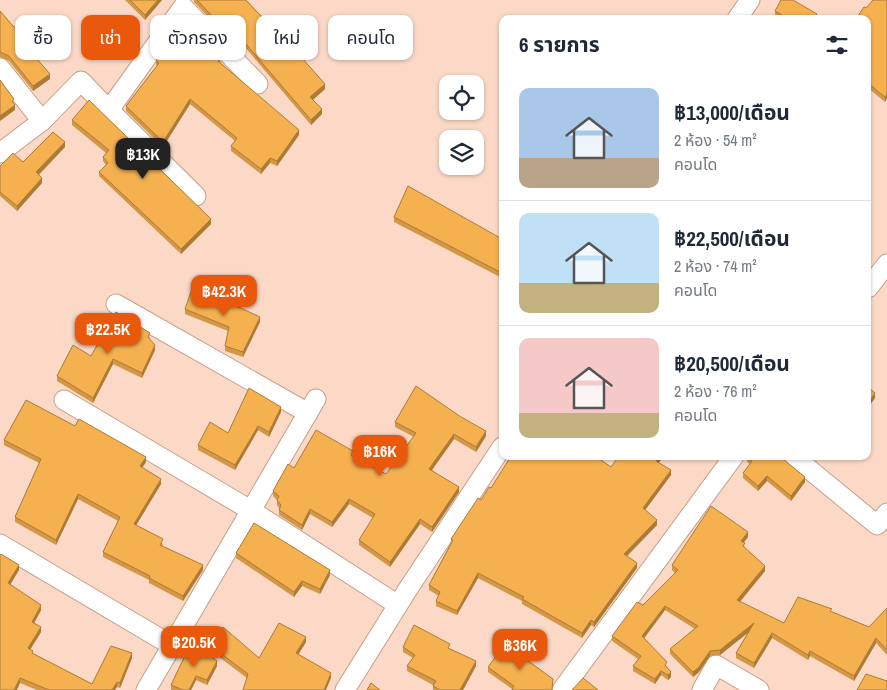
<!DOCTYPE html>
<html lang="th">
<meta charset="utf-8">
<style>
body{margin:0;font-family:"Archivo Narrow","Noto Sans Thai",sans-serif;background:#f6f6f7;color:#1f2937;height:100vh;display:flex;flex-direction:column;font-size:19px;white-space:nowrap}
*{box-sizing:border-box;margin:0}
p{font-size:16px;color:#747a83}
.icon{flex:none;width:28px;height:28px;fill:none;stroke:currentColor;stroke-width:2;stroke-linecap:round;stroke-linejoin:round}
.map{position:relative;flex:1;overflow:hidden}
.sheet{position:absolute;left:499px;top:15px;width:372px;height:445px;display:flex;flex-direction:column;background:#fff;border-radius:10px;box-shadow:0 1px 4px #0004}
.sheet>*{flex:none}
.banner{position:absolute;left:15px;top:15px;width:409px;height:45px;display:flex;gap:10px}
.fabs{position:absolute;left:439px;top:75px;display:grid;gap:10px}
.fabs a{display:grid;place-items:center;width:45px;height:45px;border-radius:10px;background:#fff;box-shadow:0 1px 4px #0004;font-size:25px}
.price{position:absolute;translate:-50% -42px;padding:0 11px;border-radius:10px;background:#ea580c;color:#fff;font-size:16px;line-height:32px;filter:drop-shadow(0 1px 2px #0008)}
.price::after{content:'';position:absolute;left:50%;top:30px;width:15px;height:11px;margin-left:-8px;background:inherit;clip-path:polygon(0 0,100% 0,50% 100%)}
.price.selected{background:#222;color:#fff}
ul{padding:0;list-style:none}
li{display:flex;align-items:center;gap:15px;height:125px;padding:0 20px}
li+li{border-top:1px solid #e0e1e3}
li span{display:grid;place-items:center;flex:none;width:140px;height:100px;border-radius:10px;color:#555}
li>.icon{margin-inline-start:auto}
span .icon{width:60px;height:60px;fill:#fffc;stroke-width:1}
li b{font-size:21px}
h2{display:flex;justify-content:space-between;align-items:center;height:60px;padding:0 20px;font-size:21px}
.pill{padding:0 18px;border-radius:10px;background:#fff;box-shadow:0 1px 4px #0004;font-size:18px;line-height:45px}
.pill.selected{background:#ea580c;color:#fff}
.map>svg:first-child{display:block}
</style>
<div class="map">
<svg width="887" height="690" viewBox="0 0 887 690">
<rect width="100%" height="100%" fill="#fbd9c6"/>
<g fill="none" stroke-linecap="round" stroke-linejoin="round">
<!-- street casing -->
<g stroke="#c69e86" stroke-width="21">
<g id="street">
<path d="M737 19 750 0"/>
<path d="M0 68 42 121"/>
<path d="M109 110 196 196"/>
<path d="M0 153 42 121 81 81 109 110 183 7 258 84"/>
<path d="M868 288 887 264"/>
<path d="M116 304 308 413"/>
<path d="M64 400 252 511 398 605"/>
<path d="M793 456 877 525 887 513"/>
<path d="M0 544 171 645"/>
<path d="M146 690 316 399"/>
<path d="M345 690 408 589 502 447"/>
<path d="M562 690 734 456"/>
<path d="M702 690 716 665 759 690"/>
</g>
</g>
<!-- street -->
<use href="#street" stroke="#fff" stroke-width="19"/>
</g>
<!-- wall -->
<g fill="#d39745">
<path d="M125 0H162L145 20Z"/>
<path d="M194 0H246L295 51 325 89 313 100 322 114 311 125 222 20 216 25 194 2Z"/>
<path d="M887 0 885 102 868 88V19L866 8Z"/>
<path d="M0 11 33 54 50 79 33 91 9 61 0 57Z"/>
<path d="M775 11 817 18 819 19H780L775 15Z"/>
<path d="M198 36 221 62 220 63 299 135 277 166 270 163 261 174 231 151V146L235 141 190 104 163 147 126 111V106L157 66 156 65V60Z"/>
<path d="M72 120 211 224 181 254 99 176V172L106 165 103 161V157L106 153 72 125Z"/>
<path d="M65 147 39 175 42 183 17 211 0 196V166L23 162Z"/>
<path d="M394 217 502 239V278L394 222Z"/>
<path d="M185 309 260 322 243 357 225 351V346L228 331 185 314Z"/>
<path d="M150 337V339L155 350 142 378 113 364 93 403 57 381V376L91 356Z"/>
<path d="M281 412 269 437 258 430 235 470 198 450V445Z"/>
<path d="M395 422 486 436 476 452 454 439 432 470 459 492 432 532 420 524 390 567 359 545V540L373 518 349 504 332 527 310 514 302 530 279 515V508L277 505V500L273 496V491L294 468 353 456 386 474 414 437 395 427Z"/>
<path d="M4 440 146 462 142 468 161 484 136 525 163 544 162 546 203 570 183 601 149 583V580L103 557V552L118 521 78 499 56 545 15 522V517L39 463 4 445Z"/>
<path d="M664 456 659 462 671 475 645 510 657 525 627 556 637 568 594 627 591 625 582 638 522 604V601L478 578 457 615 436 606V601L439 596 429 590V585L451 543V539L481 500 611 467Z"/>
<path d="M747 457 783 459 805 482 791 501 767 481 758 491 743 478V473L750 464 747 462Z"/>
<path d="M748 537 743 542 745 548 765 571 740 602 784 623 832 612 869 627 887 608V655L876 643 854 681 810 656 808 660 772 638 754 668 736 658V653L748 632 720 655 710 656 699 672 693 677 670 654V649L695 629 665 610 644 638 667 667 671 677 668 680 661 675 655 684 633 671V666L638 659 612 641V636L675 573 672 570V565Z"/>
<path d="M236 553 330 575 320 594 302 586 294 597 236 558Z"/>
<path d="M0 555 19 570 10 585 41 610 34 623 41 632 30 650 33 654 92 684 132 658 120 688 117 687 115 690H37L20 683Z"/>
<path d="M306 642 298 655 331 678H247L211 651V646L259 658Z"/>
<path d="M403 647 450 649 476 666 463 690H433V685L407 671V666L413 658 403 652Z"/>
<path d="M217 666 207 685 196 680 191 690H171V685Z"/>
<path d="M488 667 553 684 552 690 512 689 488 672Z"/>
</g>
<!-- shaded-wall -->
<g fill="#ac7b38">
<path d="M158 0H162L145 20V15Z"/>
<path d="M222 16V20L216 25V20Z"/>
<path d="M50 74V79L33 91V86Z"/>
<path d="M325 84V89L310 102V97Z"/>
<path d="M887 94V99L885 102V97Z"/>
<path d="M190 99V104L163 147V142Z"/>
<path d="M15 105V110L0 121V116Z"/>
<path d="M322 109V114L311 125V120Z"/>
<path d="M299 130V135L277 166V161Z"/>
<path d="M65 142V147L36 177V172Z"/>
<path d="M270 158V163L261 174V169Z"/>
<path d="M42 178V183L17 211V206Z"/>
<path d="M211 219V224L181 254V249Z"/>
<path d="M260 317V322L243 357V352Z"/>
<path d="M155 345V350L142 378V373Z"/>
<path d="M113 359V364L93 403V398Z"/>
<path d="M875 393V398L868 408V403Z"/>
<path d="M281 407V412L269 437V432Z"/>
<path d="M258 426V430L235 470V465Z"/>
<path d="M486 431V436L476 452V447Z"/>
<path d="M454 434V439L429 474V469Z"/>
<path d="M660 456H664L656 466V461Z"/>
<path d="M146 457V462L140 471V466Z"/>
<path d="M671 470V475L643 513V508Z"/>
<path d="M767 476V481L758 491V486Z"/>
<path d="M805 477V482L791 501V496Z"/>
<path d="M161 479V484L134 529V524Z"/>
<path d="M459 487V492L432 532V527Z"/>
<path d="M78 494V499L56 545V540Z"/>
<path d="M349 499V504L332 527V522Z"/>
<path d="M310 509V514L302 530V525Z"/>
<path d="M420 519V524L390 567V562Z"/>
<path d="M657 520V525L624 559V554Z"/>
<path d="M748 532V537L741 546V541Z"/>
<path d="M637 563V568L594 627V622Z"/>
<path d="M19 565V570L8 588V583Z"/>
<path d="M203 565V570L183 601V596Z"/>
<path d="M765 566V571L737 605V600Z"/>
<path d="M330 570V575L320 594V589Z"/>
<path d="M478 573V578L457 615V611Z"/>
<path d="M302 581V586L294 597V592Z"/>
<path d="M41 605V610L32 627V622Z"/>
<path d="M665 606V610L642 641V636Z"/>
<path d="M591 620V625L582 638V633Z"/>
<path d="M754 623V628L720 655V650Z"/>
<path d="M41 627V632L28 653V648Z"/>
<path d="M772 633V638L754 668V663Z"/>
<path d="M306 637V642L296 658V653Z"/>
<path d="M876 638V643L854 681V676Z"/>
<path d="M710 651V656L699 672 693 677V672Z"/>
<path d="M810 651V656L808 660V655Z"/>
<path d="M132 653V658L120 688V683Z"/>
<path d="M217 661V666L207 685V680Z"/>
<path d="M476 661V666L463 690H460Z"/>
<path d="M661 671V675L655 684V679Z"/>
<path d="M671 672V677L668 680V675Z"/>
<path d="M331 673V678L326 690H324Z"/>
<path d="M196 676V680L191 690H189Z"/>
<path d="M20 678V683L17 690H14Z"/>
<path d="M117 682V687L115 690H112Z"/>
</g>
<!-- building -->
<g fill="#f5b050" stroke="#ac7b38">
<path d="M130 0H158L145 15Z"/>
<path d="M197 0H246L257 12 295 48 294 49 325 84 310 97 322 109 311 120 222 16 216 20Z"/>
<path d="M781 0H793L817 14 815 16 819 19H788L775 11Z"/>
<path d="M873 0H887V94L885 97 868 83V19H856L864 7 866 8Z"/>
<path d="M0 11 33 49 30 51 50 74 33 86 9 56 0 52Z"/>
<path d="M184 20 198 34 197 35 221 57 218 61 299 130 277 161 270 158 261 169 231 146 237 138 190 99 163 142 126 106 159 63 156 60Z"/>
<path d="M0 80 14 99 12 101 15 105 0 116Z"/>
<path d="M89 100 211 219 181 249 99 172 108 163 103 157 109 150 72 120Z"/>
<path d="M53 132 65 142 36 172 42 178 17 206 0 192V166L13 153 23 162Z"/>
<path d="M408 186 502 239V273L394 217Z"/>
<path d="M193 286 260 317 243 352 225 346 229 327 185 309Z"/>
<path d="M116 312 150 333 148 337 155 345 142 373 113 359 93 398 57 376 73 345 91 356Z"/>
<path d="M416 386 461 417 486 431 476 447 454 434 429 469 459 487 432 527 420 519 390 562 359 540 375 514 349 499 332 522 310 509 302 525 279 510 281 505 277 500 279 496 273 491 288 464 294 468 316 430 353 451 351 455 386 474 416 433 395 422Z"/>
<path d="M868 387 875 393 868 403Z"/>
<path d="M249 388 281 407 269 432 258 426 235 465 198 445 210 422 228 433Z"/>
<path d="M26 400 75 426 79 419 146 457 140 466 161 479 134 524 163 539 160 545 203 565 183 596 149 578 150 576 103 552 120 517 78 494 56 540 15 517 41 459 4 440Z"/>
<path d="M511 456H595L611 467 619 456H660L656 461 671 470 643 508 657 520 624 554 637 563 594 622 591 620 582 633 522 599 524 597 478 573 457 611 436 601 440 592 429 585 453 540 451 539 478 498 481 500 489 487 491 488Z"/>
<path d="M748 456H783V459L805 477 791 496 767 476 758 486 743 473 752 461 747 457Z"/>
<path d="M711 506 748 532 741 541 745 543 743 546 765 566 737 600 784 623 798 597 832 609 830 611 869 627 887 608V650L876 638 854 676 810 651 808 655 772 633 754 663 736 653 754 623 720 650 710 651 699 667 693 672 670 649 698 626 665 606 642 636 667 662 665 665 671 672 668 675 661 671 655 679 633 666 641 656 612 636 637 602 643 605 678 570 672 565Z"/>
<path d="M254 523 330 570 320 589 302 581 294 592 236 553Z"/>
<path d="M1 554 19 565 8 583 41 605 32 622 41 627 28 648 33 651 32 653 92 684 111 646 132 653 120 683 117 682 112 690H49L20 678 14 690H0V555Z"/>
<path d="M279 623 306 637 296 653 331 673 324 690H243L248 674 211 646 223 627 259 658Z"/>
<path d="M414 625 450 644 448 648 476 661 460 690H440L433 686 436 681 407 666 415 655 403 647Z"/>
<path d="M191 643 217 661 207 680 196 676 189 690H183L171 685Z"/>
<path d="M505 644 553 679 552 689V690H512L514 686 488 667Z"/>
<path d="M866 674 887 681V690H857Z"/>
<path d="M583 678 598 690H572Z"/>
<path d="M371 683 380 690H367Z"/>
</g>
</svg>
<div class="fabs">
<a><svg class="icon" aria-label="locate" viewBox="0 0 24 24"><circle cx="12" cy="12" r="6"/><path d="M12 2v4M12 18v4M2 12h4M18 12h4"/></svg></a>
<a><svg class="icon" aria-label="layers" viewBox="0 0 24 24"><path d="M12 4l9 5-9 5-9-5zM3 14l9 5 9-5"/></svg></a>
</div>
<b class="price selected" style="left:143px;top:180px">฿13K</b>
<b class="price" style="left:224px;top:317px">฿42.3K</b>
<b class="price" style="left:108px;top:355px">฿22.5K</b>
<b class="price" style="left:380px;top:477px">฿16K</b>
<b class="price" style="left:194px;top:668px">฿20.5K</b>
<b class="price" style="left:520px;top:671px">฿36K</b>
<div class="banner">
<a class="pill">ซื้อ</a>
<a class="pill selected">เช่า</a>
<a class="pill">ตัวกรอง</a>
<a class="pill">ใหม่</a>
<a class="pill">คอนโด</a>
</div>
<section class="sheet">
<h2>6 รายการ<svg class="icon" aria-label="filters" viewBox="0 0 24 24"><path d="M4 7h16M4 17h16"/><circle cx="9" cy="7" r="2"/><circle cx="15" cy="17" r="2"/></svg></h2>
<ul>
<li><span style="background:linear-gradient(#a9c7e8 70%,#b9a48a 0)"><svg class="icon" aria-label="home" viewBox="0 0 24 24"><path d="M3 11l9-7 9 7M6 9v11h12V9"/></svg></span><div><b>฿13,000/เดือน</b><p>2 ห้อง · 54 m²</p><p>คอนโด</p></div></li>
<li><span style="background:linear-gradient(#bfe0f5 70%,#c2b280 0)"><svg class="icon" aria-label="home" viewBox="0 0 24 24"><path d="M3 11l9-7 9 7M6 9v11h12V9"/></svg></span><div><b>฿22,500/เดือน</b><p>2 ห้อง · 74 m²</p><p>คอนโด</p></div></li>
<li><span style="background:linear-gradient(#f6c9c9 75%,#c2b280 0)"><svg class="icon" aria-label="home" viewBox="0 0 24 24"><path d="M3 11l9-7 9 7M6 9v11h12V9"/></svg></span><div><b>฿20,500/เดือน</b><p>2 ห้อง · 76 m²</p><p>คอนโด</p></div></li>
</ul>
</section>
</div>
